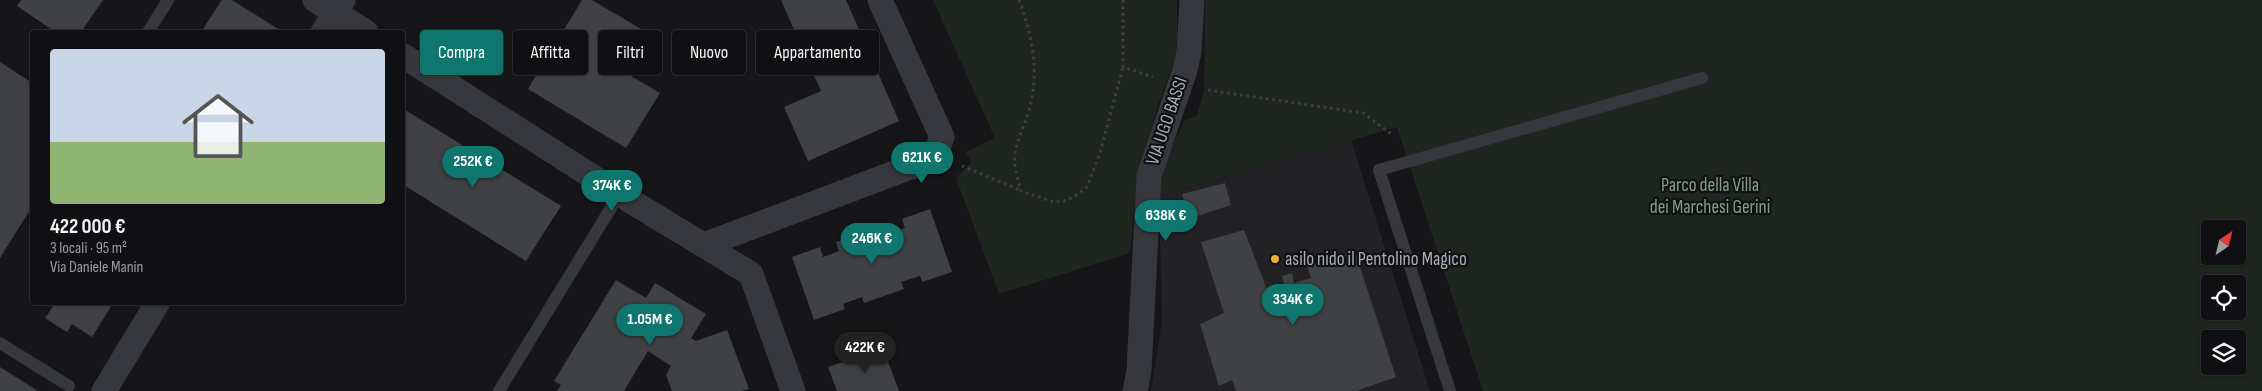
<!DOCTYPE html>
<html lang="it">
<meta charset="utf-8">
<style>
body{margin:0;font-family:"Sofia Sans Condensed",sans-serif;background:#19191b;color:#f1f3f6;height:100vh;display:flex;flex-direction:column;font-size:19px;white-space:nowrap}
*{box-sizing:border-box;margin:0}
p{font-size:16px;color:#9c9d9f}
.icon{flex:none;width:28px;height:28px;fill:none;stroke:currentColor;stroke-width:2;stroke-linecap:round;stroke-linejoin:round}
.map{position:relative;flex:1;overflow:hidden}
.sheet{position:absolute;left:30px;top:30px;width:375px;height:275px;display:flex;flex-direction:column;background:#101012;border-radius:5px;box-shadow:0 1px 4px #0004,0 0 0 1px #303032}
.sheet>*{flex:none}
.top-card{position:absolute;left:420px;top:30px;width:475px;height:45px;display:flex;gap:10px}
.needle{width:32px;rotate:35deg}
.controls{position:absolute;left:2201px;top:220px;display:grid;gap:10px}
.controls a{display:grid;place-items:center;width:45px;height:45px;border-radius:5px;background:#101012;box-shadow:0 1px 4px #0004,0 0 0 1px #303032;font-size:25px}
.price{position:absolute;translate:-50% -42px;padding:0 11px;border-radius:18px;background:#0f766e;color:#fff;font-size:16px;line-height:32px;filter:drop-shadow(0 1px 2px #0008)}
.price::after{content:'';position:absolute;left:50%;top:30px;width:15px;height:11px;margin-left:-8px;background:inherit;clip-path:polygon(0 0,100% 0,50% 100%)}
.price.selected{background:#222;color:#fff}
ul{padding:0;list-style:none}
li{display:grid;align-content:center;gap:10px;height:265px;padding:0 20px}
li span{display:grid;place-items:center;height:155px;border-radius:5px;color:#555}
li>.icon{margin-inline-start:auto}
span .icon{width:90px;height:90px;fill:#fffc;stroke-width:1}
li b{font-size:21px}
.tag{padding:0 18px;border-radius:5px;background:#101012;box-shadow:0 1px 4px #0004,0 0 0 1px #303032;font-size:18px;line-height:45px}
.tag.selected{background:#0f766e;color:#fff}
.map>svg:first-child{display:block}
</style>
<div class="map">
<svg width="2262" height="391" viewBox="0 0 2262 391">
<rect width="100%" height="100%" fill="#161618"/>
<!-- built -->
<path fill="#222225" d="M1351 140 1430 391H1151L1162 322 1159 196Z"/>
<!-- green -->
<g fill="#1e261f" fill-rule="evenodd">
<path d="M933 0H1177V53L1157 108 1137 180 1130 253 999 294 956 178 971 163 966 152 995 138Z"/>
<path d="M1205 0H2262V391H1483L1397 127 1159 196 1164 164 1184 121 1197 115 1204 91ZM2210 229H2238V256H2210ZM2210 284H2238V311H2210ZM2210 339H2238V366H2210Z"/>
</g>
<!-- building -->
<g fill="#404145">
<path d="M21 0H103L81 32H55L17 6Z"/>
<path d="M222 0H232L283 32H201Z"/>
<path d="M582 0H592L641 29 617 68 660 93 626 148 528 89Z"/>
<path d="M781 0H846L899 121 808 161 784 107 821 91Z"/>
<path d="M0 62 32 83V207L0 258Z"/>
<path d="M402 108 561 206 526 261 402 184Z"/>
<path d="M1225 183 1231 205 1188 219 1182 194Z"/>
<path d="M930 209 952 272 922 282 920 276 901 282 904 289 864 303 862 297 843 304 845 309 814 320 792 257 820 247 823 257 839 251 836 242 888 224 891 234 905 228 902 219Z"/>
<path d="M1244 230 1268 292 1285 287 1282 276 1292 273 1294 283 1311 278 1307 266 1355 252 1396 377 1356 391H1236L1232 380 1219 386 1200 324 1224 313 1201 242Z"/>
<path d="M616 280 646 298 655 283 706 314 691 338 696 341 727 330 749 389 742 391H672L666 375 671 366 648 351 624 391H557L561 385 554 381Z"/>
<path d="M56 302H114L92 337 72 324 67 332 45 318Z"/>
<path d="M883 348 899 391H837L828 367Z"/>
<path d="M0 367 38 391H0Z"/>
</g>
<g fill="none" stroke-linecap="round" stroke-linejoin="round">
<!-- path -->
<g stroke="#3d3f44" stroke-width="3" stroke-dasharray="2.5 4" stroke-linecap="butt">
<path d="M1019 0C1031 32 1039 67 1031 102 1028 119 1018 135 1015 153 1013 165 1018 179 1021 191L1054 202 1064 201 1074 197 1087 187 1100 153 1123 67"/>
<path d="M1123 0V67L1153 77"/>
<path d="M1208 90 1363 113 1394 136"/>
<path d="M962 166 1020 190"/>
</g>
<!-- service -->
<g stroke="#37383d" stroke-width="12">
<path d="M148 32 168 0"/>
<path d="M0 343 69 386"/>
<path d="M499 391 620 193"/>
<path d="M1450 391 1379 170 1702 78"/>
</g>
<!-- minor -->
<g stroke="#37383d" stroke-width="25">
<path d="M315 0 366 32"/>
<path d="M323 32 343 0"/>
<path d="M402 55 629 200 751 274 793 391"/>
<path d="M704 245 934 158 942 137 880 0"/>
<path d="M104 391 158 302"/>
<path d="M1135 391 1139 371 1149 176 1185 70 1189 52 1192 0"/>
</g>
</g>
<!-- markers -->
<circle fill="#f2b134" stroke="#111113" stroke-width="2" cx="1275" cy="259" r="5"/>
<g text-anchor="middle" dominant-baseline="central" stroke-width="4.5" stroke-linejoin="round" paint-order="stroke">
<!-- street labels -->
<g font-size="19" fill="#a8adb8" stroke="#111113">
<text transform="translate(1167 121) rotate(-71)">VIA UGO BASSI</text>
</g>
<!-- park labels -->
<g font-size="19" fill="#7fa381" stroke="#111113">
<text x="1710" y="185">Parco della Villa<tspan x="1710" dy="22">dei Marchesi Gerini</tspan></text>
</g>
<!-- poi labels -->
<g font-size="19" fill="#a8adb8" stroke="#111113" text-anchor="start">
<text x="1285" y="259">asilo nido il Pentolino Magico</text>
</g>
</g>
</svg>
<div class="controls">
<a><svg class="needle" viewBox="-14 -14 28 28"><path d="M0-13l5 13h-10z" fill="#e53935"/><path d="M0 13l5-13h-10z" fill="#9c9d9f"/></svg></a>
<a><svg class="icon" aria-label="locate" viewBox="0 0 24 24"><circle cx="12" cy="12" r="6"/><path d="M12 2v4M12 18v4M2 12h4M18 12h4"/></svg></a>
<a><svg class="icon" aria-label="layers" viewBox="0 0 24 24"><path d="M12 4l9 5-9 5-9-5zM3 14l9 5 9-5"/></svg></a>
</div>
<b class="price" style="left:922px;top:184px">621K €</b>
<b class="price" style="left:473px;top:188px">252K €</b>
<b class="price" style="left:612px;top:212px">374K €</b>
<b class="price" style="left:1166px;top:242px">638K €</b>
<b class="price" style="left:872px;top:265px">246K €</b>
<b class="price" style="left:1293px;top:326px">334K €</b>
<b class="price" style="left:650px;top:346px">1.05M €</b>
<b class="price selected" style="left:865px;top:374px">422K €</b>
<div class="top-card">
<a class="tag selected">Compra</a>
<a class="tag">Affitta</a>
<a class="tag">Filtri</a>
<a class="tag">Nuovo</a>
<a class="tag">Appartamento</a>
</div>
<section class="sheet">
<ul>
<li><span style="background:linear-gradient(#c9d6e8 60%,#8fb573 0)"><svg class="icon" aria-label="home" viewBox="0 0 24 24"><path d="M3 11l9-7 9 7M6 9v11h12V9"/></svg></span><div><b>422 000 €</b><p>3 locali · 95 m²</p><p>Via Daniele Manin</p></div></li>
</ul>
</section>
</div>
